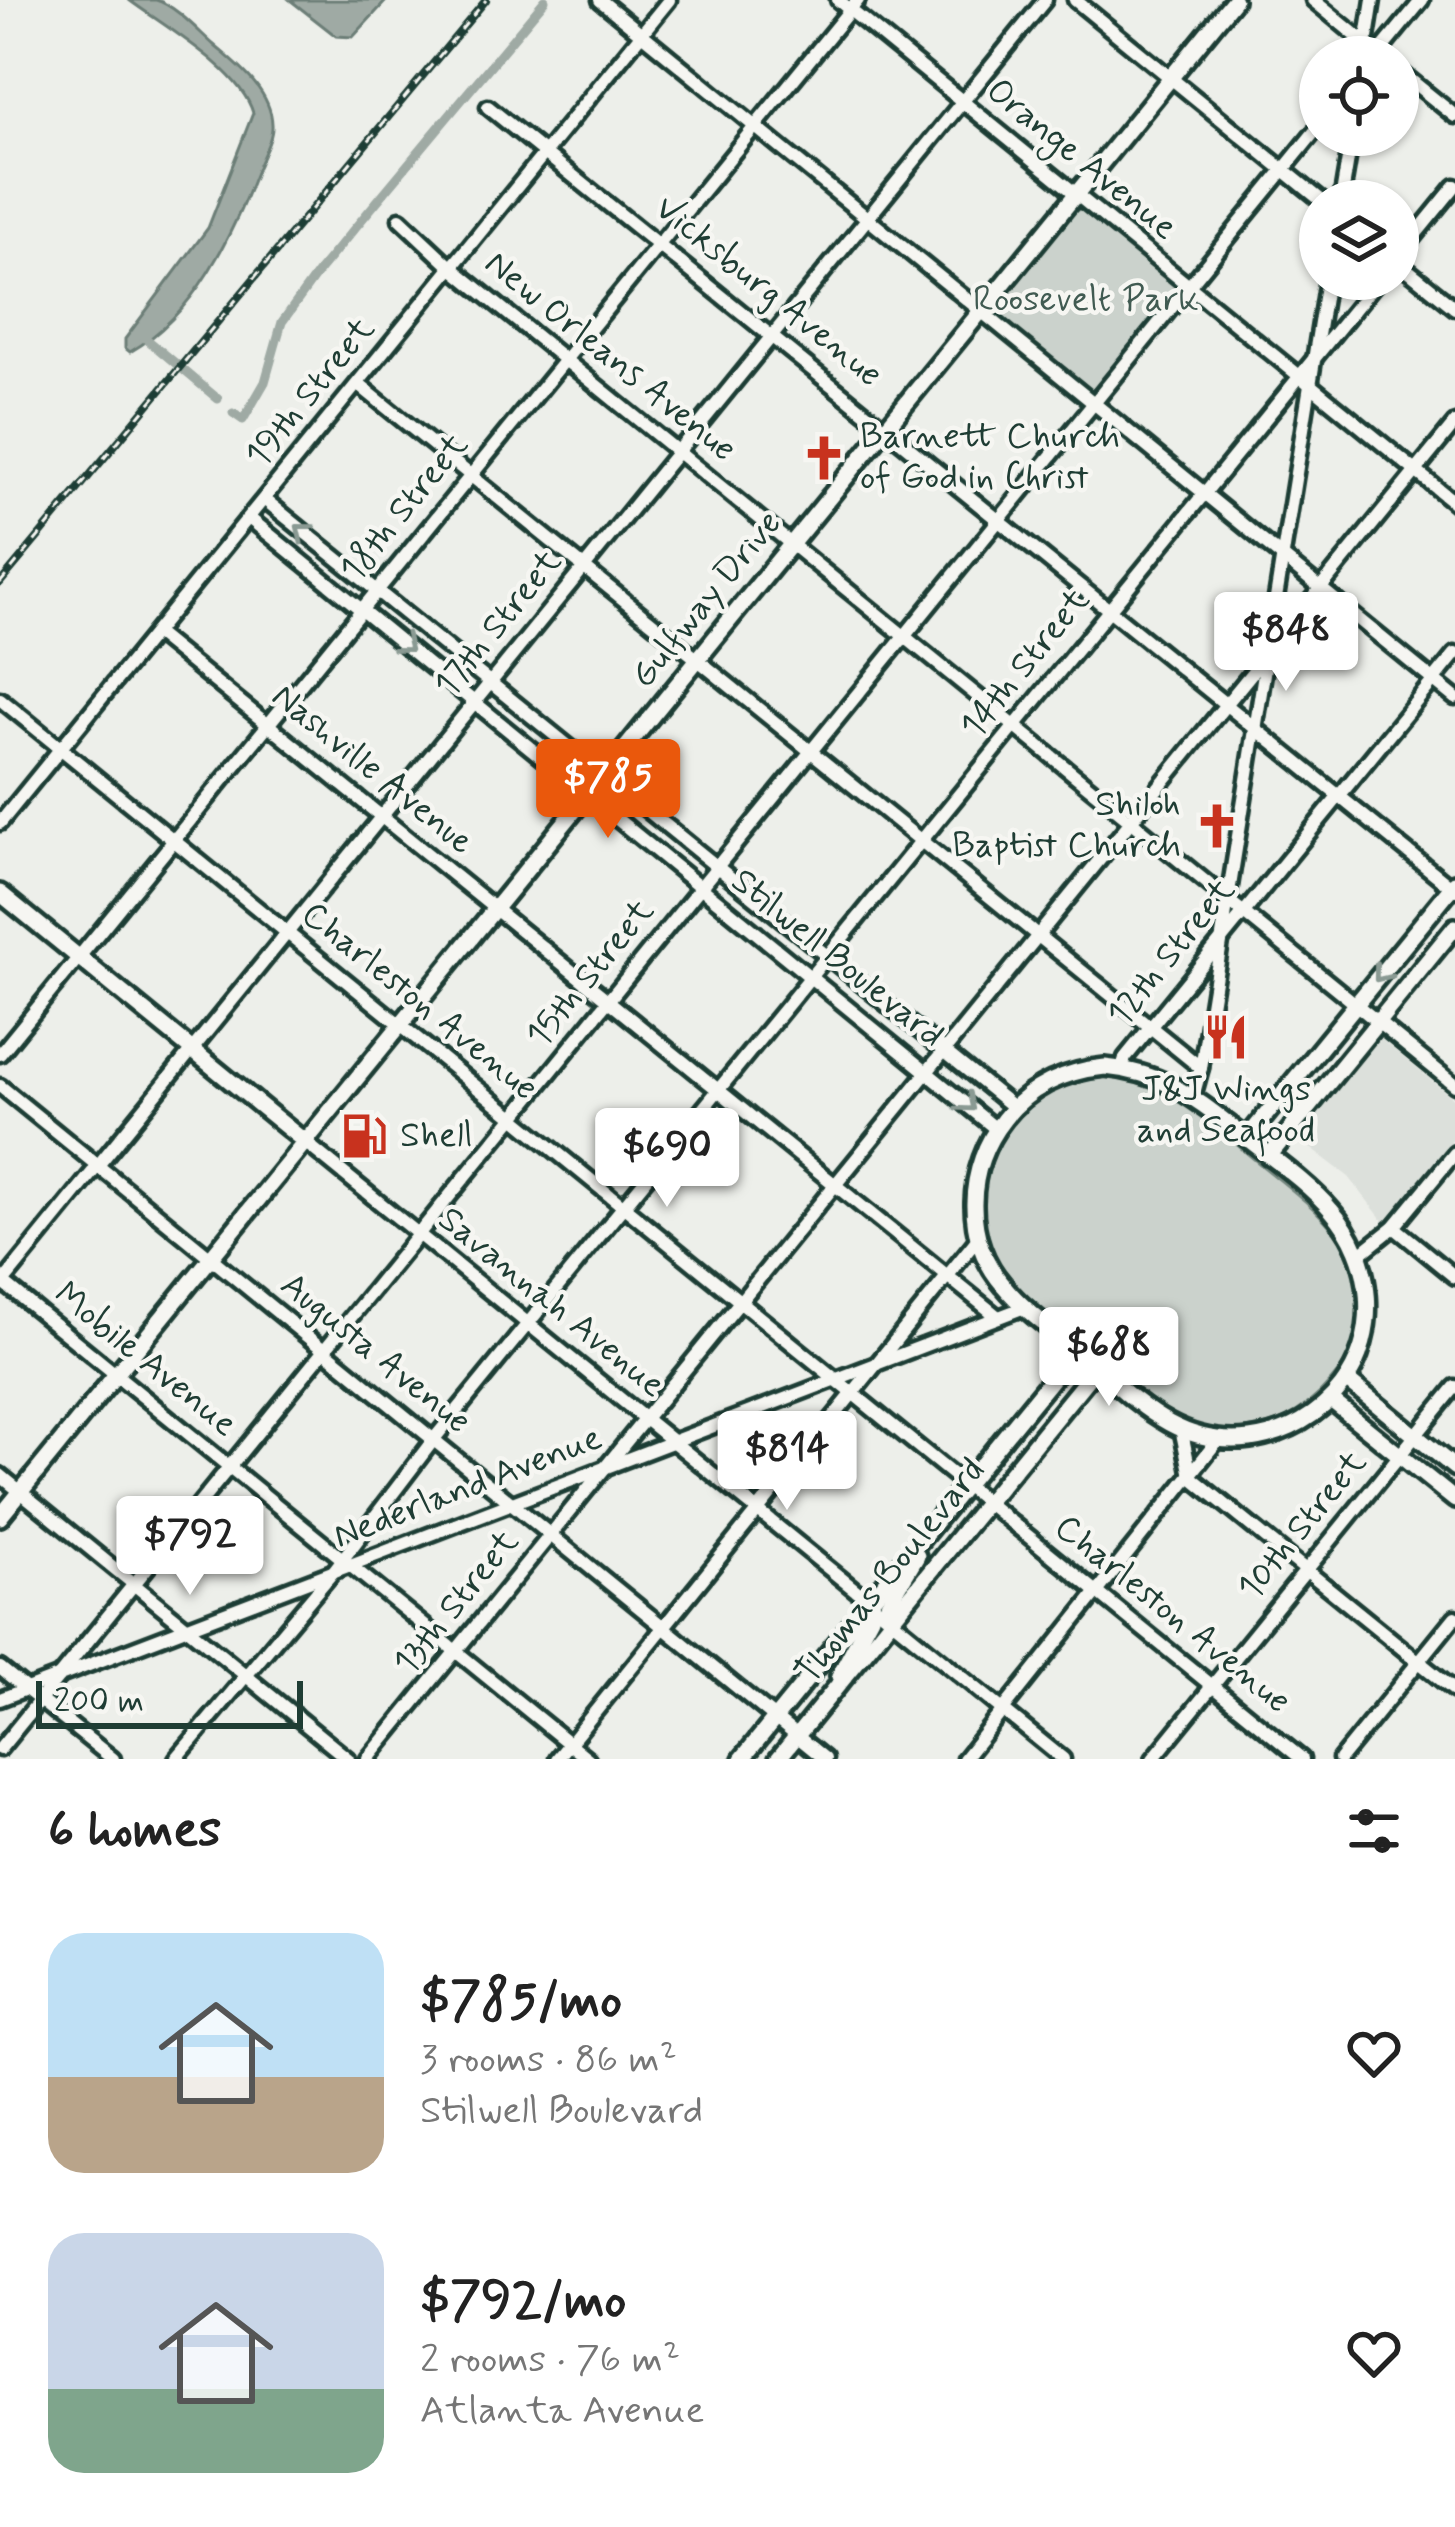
<!DOCTYPE html>
<meta charset="utf-8">
<style>
body{margin:0;font-family:Mynerve,sans-serif;background:#f6f6f6;color:#222;height:100vh;display:flex;flex-direction:column;font-size:45px;white-space:nowrap}
*{box-sizing:border-box;margin:0}
p{font-size:39px;color:#767676}
.icon{flex:none;width:66px;height:66px;fill:none;stroke:currentColor;stroke-width:2;stroke-linecap:round;stroke-linejoin:round}
.map{position:relative;height:1759px;overflow:hidden}
.details{display:flex;flex-direction:column;background:#fff;flex:1}
.details>*{flex:none}
.tools{position:absolute;left:1299px;top:36px;display:grid;gap:24px}
.tools a{display:grid;place-items:center;width:120px;height:120px;border-radius:50%;background:#fff;box-shadow:0 3px 9px #0004;font-size:60px}
.scale{position:absolute;left:36px;bottom:30px;width:267px;box-sizing:border-box;padding-left:12px;border:6px solid #1f3d34;border-top:0;font-size:33px;line-height:42px;white-space:nowrap;color:#1f3d34;-webkit-text-stroke:9px #f6f6f2;paint-order:stroke}
.price{position:absolute;translate:-50% -102px;padding:0 27px;border-radius:12px;background:#fff;color:#222;font-size:39px;line-height:78px;filter:drop-shadow(0 3px 6px #0008)}
.price::after{content:'';position:absolute;left:50%;top:72px;width:36px;height:27px;margin-left:-18px;background:inherit;clip-path:polygon(0 0,100% 0,50% 100%)}
.price.on{background:#ea580c;color:#fff}
ul{padding:0;list-style:none}
li{display:flex;align-items:center;gap:36px;height:300px;padding:0 48px}
li span{display:grid;place-items:center;flex:none;width:336px;height:240px;border-radius:36px;color:#555}
li>.icon{margin-inline-start:auto}
span .icon{width:144px;height:144px;fill:#fffc;stroke-width:1}
li b{font-size:51px}
h2{display:flex;justify-content:space-between;align-items:center;height:144px;padding:0 48px;font-size:51px}
.map>svg:first-child{display:block}
</style>
<div class="map">
<svg width="1455" height="1759" viewBox="0 0 1455 1759">
<rect width="100%" height="100%" fill="#edefea"/>
<filter id="ink" filterUnits="userSpaceOnUse"><feTurbulence type="fractalNoise" baseFrequency=".00833" numOctaves="2"/><feDisplacementMap in="SourceGraphic" scale="24" xChannelSelector="R" yChannelSelector="G"/><feConvolveMatrix kernelMatrix="1 2 1 2 8 2 1 2 1" color-interpolation-filters="sRGB"/></filter>
<g filter="url(#ink)">
<!-- built -->
<path fill="#dce0db" d="M1377 1036 1455 1100V1137L1384 1222 1349 1177 1296 1137Z"/>
<!-- green -->
<g fill="#cbd2cc" stroke="#758880" stroke-width="3">
<path d="M1079 209 1086 210 1177 285 1175 294 1090 394 995 311 1072 213Z"/>
<path d="M1117 1077C1128 1079 1141 1081 1152 1084 1189 1095 1224 1135 1254 1159 1305 1201 1368 1241 1359 1316 1356 1342 1348 1362 1331 1381 1303 1414 1272 1430 1229 1430 1205 1431 1180 1422 1160 1410 1142 1400 1127 1382 1111 1369 1069 1334 1013 1300 991 1248 963 1184 1000 1110 1063 1085 1080 1078 1098 1078 1117 1077Z"/>
</g>
<!-- water -->
<g fill="#9faaa4" stroke="#6c7e77" stroke-width="3">
<path d="M129 0C137 0 149 0 156 0 175 5 199 32 214 45 237 65 271 90 272 124 273 138 263 155 258 167 232 236 195 315 130 352L125 348V339L208 228 253 113C241 70 165 27 129 0Z"/>
<path d="M290 0H387L353 37 336 36Z"/>
</g>
<g fill="none" stroke-linecap="round" stroke-linejoin="round">
<!-- canal -->
<g stroke="#9faaa4" stroke-width="9">
<path d="M143 336 218 399"/>
<path d="M233 413 243 420 265 382 282 322 319 271 545 0"/>
</g>
<!-- minor casing -->
<g stroke="#1f3d34" stroke-width="21">
<g id="minor">
<path d="M600 0 1455 698"/>
<path d="M838 0 1455 503"/>
<path d="M1075 0 1322 201"/>
<path d="M1313 0 1382 57"/>
<path d="M1376 56 1422 0"/>
<path d="M1364 57 1373 0"/>
<path d="M1398 70 1455 116"/>
<path d="M488 107 1455 890"/>
<path d="M1341 201 1352 135"/>
<path d="M400 219 451 267 1455 1085"/>
<path d="M1398 256 1455 186"/>
<path d="M1398 262 1455 308"/>
<path d="M358 384 1201 1068"/>
<path d="M264 499 1013 1107"/>
<path d="M249 518 996 1129"/>
<path d="M155 633 998 1317"/>
<path d="M0 699 1302 1759"/>
<path d="M0 823 669 0"/>
<path d="M0 1054 858 0"/>
<path d="M1122 1068 1125 1058 1455 654"/>
<path d="M0 1086 825 1759"/>
<path d="M1193 1097 1201 1068 1327 279"/>
<path d="M305 1142 1063 1759"/>
<path d="M1394 1227 1455 1277"/>
<path d="M1359 1255 1394 1227 1455 1153"/>
<path d="M0 1280 588 1759"/>
<path d="M0 1286 1045 0"/>
<path d="M1182 1433 1191 1476"/>
<path d="M0 1475 348 1759"/>
<path d="M1191 1477 1455 1691"/>
<path d="M0 1668 113 1759"/>
<path d="M0 1699 1025 1307"/>
<path d="M0 1749 1320 125"/>
<path d="M176 1759 333 1572 434 1439 1379 279"/>
<path d="M368 1759 1455 423"/>
<path d="M557 1759 979 1237"/>
<path d="M964 1759 1218 1440"/>
<path d="M1153 1759 1455 1387"/>
<path d="M1340 1759 1455 1617"/>
</g>
</g>
<!-- major casing -->
<g stroke="#1f3d34" stroke-width="24">
<g id="major">
<path d="M0 893 305 1142"/>
<path d="M1105 1067C1169 1073 1199 1102 1248 1139 1276 1161 1308 1183 1331 1210 1374 1258 1381 1333 1342 1386 1320 1415 1287 1434 1250 1439 1179 1448 1136 1401 1086 1358 1059 1334 1027 1314 1004 1286 962 1238 966 1167 1004 1119 1030 1086 1064 1071 1105 1067Z"/>
<path d="M1247 1138 1455 883"/>
<path d="M1269 1156 1455 927"/>
<path d="M1347 1380 1455 1468"/>
<path d="M1331 1400 1455 1500"/>
<path d="M0 1517 1234 0"/>
<path d="M891 1619 888 1604 917 1556"/>
<path d="M839 1676 871 1616 870 1607"/>
<path d="M742 1759 1076 1349"/>
<path d="M778 1759 1097 1367"/>
</g>
</g>
<!-- minor -->
<use href="#minor" stroke="#f6f6f2" stroke-width="12"/>
<!-- major -->
<use href="#major" stroke="#f6f6f2" stroke-width="15"/>
<!-- rail casing -->
<g stroke="#1f3d34" stroke-width="8">
<path id="rail" d="M0 583 486 0"/>
</g>
<!-- rail -->
<use href="#rail" stroke="#f6f6f2" stroke-width="3" stroke-dasharray="9" stroke-linecap="butt"/>
</g>
<!-- one-way arrows -->
<defs><path id="oneway-chevron" d="M-2-3.5L2.5 0L-2 3.5" fill="none" stroke-width="1.6" stroke-linecap="round" stroke-linejoin="round" transform="scale(3)"/></defs>
<g stroke="#8a9a93">
<use href="#oneway-chevron" transform="translate(303 531) rotate(-141)"/>
<use href="#oneway-chevron" transform="translate(405 645) rotate(39)"/>
<use href="#oneway-chevron" transform="translate(1381 974) rotate(129)"/>
<use href="#oneway-chevron" transform="translate(967 1104) rotate(40)"/>
</g>
</g>
<!-- icons -->
<defs>
<g id="church-bare" transform="scale(3.6)"><path d="M-1.2-6h2.4v3.5h3.3v2.4h-3.3V6h-2.4V-.1h-3.3v-2.4h3.3Z" fill="#c8321e" stroke="#f6f6f2" stroke-width="2.5" paint-order="stroke"/></g>
<g id="restaurant-bare" transform="scale(3.6)"><path d="M-5-6h1v4h1v-4h1v4h1v-4h1v5L-1.5 .5V6h-2V.5L-5-1ZM5-6V6H3V1.5H1.5Q1.5-4 5-6Z" fill="#c8321e" stroke="#f6f6f2" stroke-width="2.5" paint-order="stroke"/></g>
<g id="fuel-bare" transform="scale(3.6)"><path d="M-5.5-6h7V0h2V4h1.3V-2.5L3-4.5l.8-.8L6-3V5H2.5V1h-1V6h-7ZM-4.2-4.7v3.2H.2V-4.7Z" fill="#c8321e" stroke="#f6f6f2" stroke-width="2.5" paint-order="stroke"/></g>
</defs>
<g fill-rule="evenodd">
<use href="#church-bare" x="824" y="458"/>
<use href="#church-bare" x="1217" y="826"/>
<use href="#restaurant-bare" x="1226" y="1037"/>
<use href="#fuel-bare" x="364" y="1136"/>
</g>
<g text-anchor="middle" dominant-baseline="central" stroke-width="9" stroke-linejoin="round" paint-order="stroke">
<!-- street labels -->
<g font-size="36" fill="#1f3d34" stroke="#f6f6f2">
<text transform="translate(1081 160) rotate(39)">Orange Avenue</text>
<text transform="translate(768 292) rotate(39)">Vicksburg Avenue</text>
<text transform="translate(610 357) rotate(39)">New Orleans Avenue</text>
<text transform="translate(311 393) rotate(-51)">19th Street</text>
<text transform="translate(405 508) rotate(-51)">18th Street</text>
<text transform="translate(707 600) rotate(-51)">Gulfway Drive</text>
<text transform="translate(499 624) rotate(-51)">17th Street</text>
<text transform="translate(1026 664) rotate(-51)">14th Street</text>
<text transform="translate(372 770) rotate(39)">Nashville Avenue</text>
<text transform="translate(1172 953) rotate(-51)">12th Street</text>
<text transform="translate(837 959) rotate(39)">Stilwell Boulevard</text>
<text transform="translate(591 974) rotate(-51)">15th Street</text>
<text transform="translate(419 1002) rotate(39)">Charleston Avenue</text>
<text transform="translate(551 1303) rotate(39)">Savannah Avenue</text>
<text transform="translate(375 1354) rotate(39)">Augusta Avenue</text>
<text transform="translate(145 1360) rotate(39)">Mobile Avenue</text>
<text transform="translate(468 1488) rotate(-21)">Nederland Avenue</text>
<text transform="translate(1303 1526) rotate(-51)">10th Street</text>
<text transform="translate(891 1572) rotate(-51)">Thomas Boulevard</text>
<text transform="translate(457 1603) rotate(-51)">13th Street</text>
<text transform="translate(1172 1615) rotate(39)">Charleston Avenue</text>
</g>
<!-- park labels -->
<g font-size="36" fill="#415b52" stroke="#f6f6f2">
<text x="1086" y="300">Roosevelt Park</text>
</g>
<!-- poi labels -->
<g font-size="36" fill="#1f3d34" stroke="#f6f6f2" text-anchor="start">
<text x="860" y="437">Barnett Church<tspan x="860" dy="41">of God in Christ</tspan></text>
<text x="1181" y="805" text-anchor="end">Shiloh<tspan x="1181" dy="41">Baptist Church</tspan></text>
<text x="1226" y="1090" text-anchor="middle">J&amp;J Wings<tspan x="1226" dy="41">and Seafood</tspan></text>
<text x="400" y="1136">Shell</text>
</g>
</g>
</svg>
<div class="tools">
<a><svg class="icon" aria-label="locate" viewBox="0 0 24 24"><circle cx="12" cy="12" r="6"/><path d="M12 2v4M12 18v4M2 12h4M18 12h4"/></svg></a>
<a><svg class="icon" aria-label="layers" viewBox="0 0 24 24"><path d="M12 4l9 5-9 5-9-5zM3 14l9 5 9-5"/></svg></a>
</div>
<div class="scale">200 m</div>
<b class="price" style="left:1286px;top:694px">$848</b>
<b class="price on" style="left:608px;top:841px">$785</b>
<b class="price" style="left:667px;top:1210px">$690</b>
<b class="price" style="left:1109px;top:1409px">$688</b>
<b class="price" style="left:787px;top:1513px">$814</b>
<b class="price" style="left:190px;top:1598px">$792</b>
</div>
<section class="details">
<h2>6 homes<svg class="icon" aria-label="filters" viewBox="0 0 24 24"><path d="M4 7h16M4 17h16"/><circle cx="9" cy="7" r="2"/><circle cx="15" cy="17" r="2"/></svg></h2>
<ul>
<li><span style="background:linear-gradient(#bfe0f5 60%,#b9a48a 0)"><svg class="icon" aria-label="home" viewBox="0 0 24 24"><path d="M3 11l9-7 9 7M6 9v11h12V9"/></svg></span><div><b>$785/mo</b><p>3 rooms · 86 m²</p><p>Stilwell Boulevard</p></div><svg class="icon" aria-label="heart" viewBox="0 0 24 24"><path d="M12 20l-8-8c-3-5 5-10 8-4 3-6 11-1 8 4z"/></svg></li>
<li><span style="background:linear-gradient(#c9d6e8 65%,#7fa58c 0)"><svg class="icon" aria-label="home" viewBox="0 0 24 24"><path d="M3 11l9-7 9 7M6 9v11h12V9"/></svg></span><div><b>$792/mo</b><p>2 rooms · 76 m²</p><p>Atlanta Avenue</p></div><svg class="icon" aria-label="heart" viewBox="0 0 24 24"><path d="M12 20l-8-8c-3-5 5-10 8-4 3-6 11-1 8 4z"/></svg></li>
</ul>
</section>
